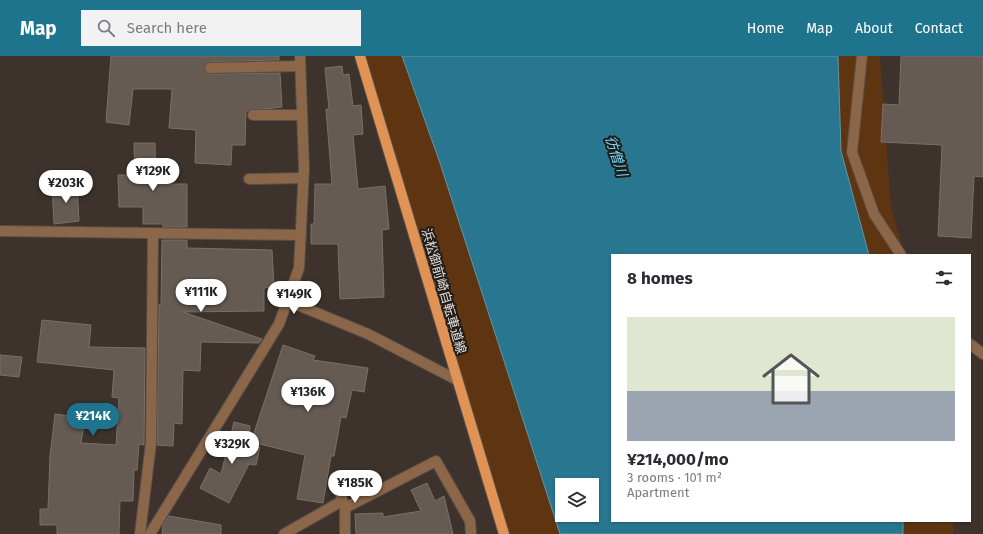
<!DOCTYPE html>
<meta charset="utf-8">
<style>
body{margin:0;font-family:"Fira Sans","Noto Sans JP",sans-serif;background:#f2f2f3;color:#2b2b33;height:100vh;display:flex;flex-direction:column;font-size:15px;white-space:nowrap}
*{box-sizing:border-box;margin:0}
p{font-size:13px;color:#7c7c81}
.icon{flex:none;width:22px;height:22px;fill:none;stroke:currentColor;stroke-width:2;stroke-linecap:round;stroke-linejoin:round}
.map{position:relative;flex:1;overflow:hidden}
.side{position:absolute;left:611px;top:198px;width:360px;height:268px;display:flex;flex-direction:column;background:#fff;border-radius:0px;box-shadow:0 1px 3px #0004}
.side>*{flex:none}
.controls{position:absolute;left:555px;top:422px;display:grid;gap:8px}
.controls a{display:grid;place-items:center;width:44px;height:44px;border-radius:0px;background:#fff;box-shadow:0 1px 3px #0004;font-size:20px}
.price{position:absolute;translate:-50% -34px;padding:0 9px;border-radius:14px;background:#fff;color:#222;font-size:13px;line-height:26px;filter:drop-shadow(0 1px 2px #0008)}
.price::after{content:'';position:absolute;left:50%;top:24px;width:12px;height:9px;margin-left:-6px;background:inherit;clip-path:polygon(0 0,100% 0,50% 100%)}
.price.active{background:#1e738d;color:#fff}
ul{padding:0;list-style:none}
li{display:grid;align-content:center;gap:8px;height:212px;padding:0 16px}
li+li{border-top:1px solid #e1e1e2}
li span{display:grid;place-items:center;height:124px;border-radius:0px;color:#555}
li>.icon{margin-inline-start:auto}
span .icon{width:72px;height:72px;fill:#fffc;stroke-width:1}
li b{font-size:17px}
h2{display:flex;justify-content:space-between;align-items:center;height:48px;padding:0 16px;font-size:17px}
header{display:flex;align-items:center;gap:24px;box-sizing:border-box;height:56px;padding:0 20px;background:#1e738d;color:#fff}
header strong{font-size:19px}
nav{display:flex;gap:22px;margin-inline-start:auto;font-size:14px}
.search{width:280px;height:36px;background:#f2f2f3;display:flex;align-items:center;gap:10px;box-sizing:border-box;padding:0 14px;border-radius:0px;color:#7c7c81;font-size:15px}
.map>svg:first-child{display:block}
</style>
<header>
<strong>Map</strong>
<div class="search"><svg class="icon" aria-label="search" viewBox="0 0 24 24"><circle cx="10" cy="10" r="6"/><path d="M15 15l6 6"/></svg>Search here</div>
<nav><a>Home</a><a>Map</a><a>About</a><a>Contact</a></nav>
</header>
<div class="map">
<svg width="983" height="478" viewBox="0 0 983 478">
<rect width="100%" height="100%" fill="#3d332c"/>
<!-- green -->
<g fill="#5e3510">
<path d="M361 0H406L561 478H499L474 379Z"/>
<path d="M838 0H880L891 152 905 199H853L841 156Z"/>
<path d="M900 465H953L954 478H900Z"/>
</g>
<!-- water -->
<path fill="#28768f" stroke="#6196a6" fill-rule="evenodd" d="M402 0H838L841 95 869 199H612V465H903V478H560L439 104ZM562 429H592V459H562Z"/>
<!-- building -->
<g fill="#665b53" stroke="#7b6f67">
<path d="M111 0H279V4L209 6 205 9 204 13 207 17 210 18 280 17 282 51 246 55 245 89H232L231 109 195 107 196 74 169 72 172 33H133L129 69 106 66Z"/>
<path d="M901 0H983V121L974 120 971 182 938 180 942 89 881 86 883 48 899 49Z"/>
<path d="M342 10 343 19 349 18 353 50 361 49 363 78 353 79 358 133 385 130 389 173 382 174 384 241 340 243 338 188H311V168H314L315 128H332L326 53H329L325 12Z"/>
<path d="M134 87H155L156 128H187V171H163V168H143V151H119L118 119H135Z"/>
<path d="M77 127 79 165 54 168 52 130Z"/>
<path d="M162 184H187V192L272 194 274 231 264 232V255L183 256 262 283 259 287 201 286 200 315 183 314 182 368 174 367 173 390 157 389 159 248 161 249Z"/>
<path d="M42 264 91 269 89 291 145 292 144 389 139 388 137 414H134L133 445H120L119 478H57V469H40V453H48L50 400 55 358 85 362 81 387 116 389 119 342 112 341 114 314 37 306Z"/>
<path d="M283 289 315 300 313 304 368 312 364 336 352 334 346 362 341 361 334 400H331L323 447 297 443 305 399 251 386Z"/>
<path d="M0 299 22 301 19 321 0 319Z"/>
<path d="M234 366 250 370 249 389 260 391 256 409 249 408 229 447 200 432 210 412 221 418Z"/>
<path d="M427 427 435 445 444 440 453 478H356L355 458 383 457V461L421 455 411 434Z"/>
<path d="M169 460 221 469V478H162L163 469Z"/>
</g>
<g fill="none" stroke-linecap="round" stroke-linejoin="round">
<!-- minor casing -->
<g stroke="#584f48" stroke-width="12">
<g id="minor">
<path d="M862 0 852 96 874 158 901 199"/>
<path d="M210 12 300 10"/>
<path d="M253 59H302"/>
<path d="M249 123 303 122"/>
<path d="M0 175 301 179"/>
<path d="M288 245 368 278 457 324"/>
<path d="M970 288 983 298"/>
<path d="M335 422 345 452V478"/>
<path d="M345 452 436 405 470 465 471 478"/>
<path d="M140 478 151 387 153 177"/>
<path d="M150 478 279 268 299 212 304 112 300 0"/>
<path d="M284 478 342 445"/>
</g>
</g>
<!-- major casing -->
<g stroke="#584f48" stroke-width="12">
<path id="major" d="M360 0 504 478"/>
</g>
<!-- minor -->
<use href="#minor" stroke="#8b6649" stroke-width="10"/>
<!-- major -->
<use href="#major" stroke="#e09354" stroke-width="10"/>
</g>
<g text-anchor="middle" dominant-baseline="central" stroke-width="4" stroke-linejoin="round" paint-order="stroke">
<!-- street labels -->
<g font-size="13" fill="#e5dfda" stroke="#211c19">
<text transform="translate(444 235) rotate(74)">浜松御前崎自転車道線</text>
</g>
<!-- water labels -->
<g font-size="14" font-style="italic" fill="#6bd9fe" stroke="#211c19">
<text transform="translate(616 100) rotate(72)">彷僧川</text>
</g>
</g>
</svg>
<div class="controls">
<a><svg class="icon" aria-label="layers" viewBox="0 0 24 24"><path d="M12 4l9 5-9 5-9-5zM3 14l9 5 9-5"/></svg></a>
</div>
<b class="price" style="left:153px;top:136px">¥129K</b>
<b class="price" style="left:66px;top:148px">¥203K</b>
<b class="price" style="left:201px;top:257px">¥111K</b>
<b class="price" style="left:294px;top:259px">¥149K</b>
<b class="price" style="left:308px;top:357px">¥136K</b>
<b class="price active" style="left:93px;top:381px">¥214K</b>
<b class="price" style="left:232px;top:409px">¥329K</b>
<b class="price" style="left:355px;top:448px">¥185K</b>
<section class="side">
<h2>8 homes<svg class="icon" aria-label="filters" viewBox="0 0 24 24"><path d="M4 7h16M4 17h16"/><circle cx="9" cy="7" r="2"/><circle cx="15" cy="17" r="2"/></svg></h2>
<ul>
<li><span style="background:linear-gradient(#dfe7d0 60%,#9aa5b1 0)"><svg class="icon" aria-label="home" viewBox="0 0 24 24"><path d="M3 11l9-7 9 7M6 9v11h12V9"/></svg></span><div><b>¥214,000/mo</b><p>3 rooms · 101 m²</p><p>Apartment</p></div></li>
</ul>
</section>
</div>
